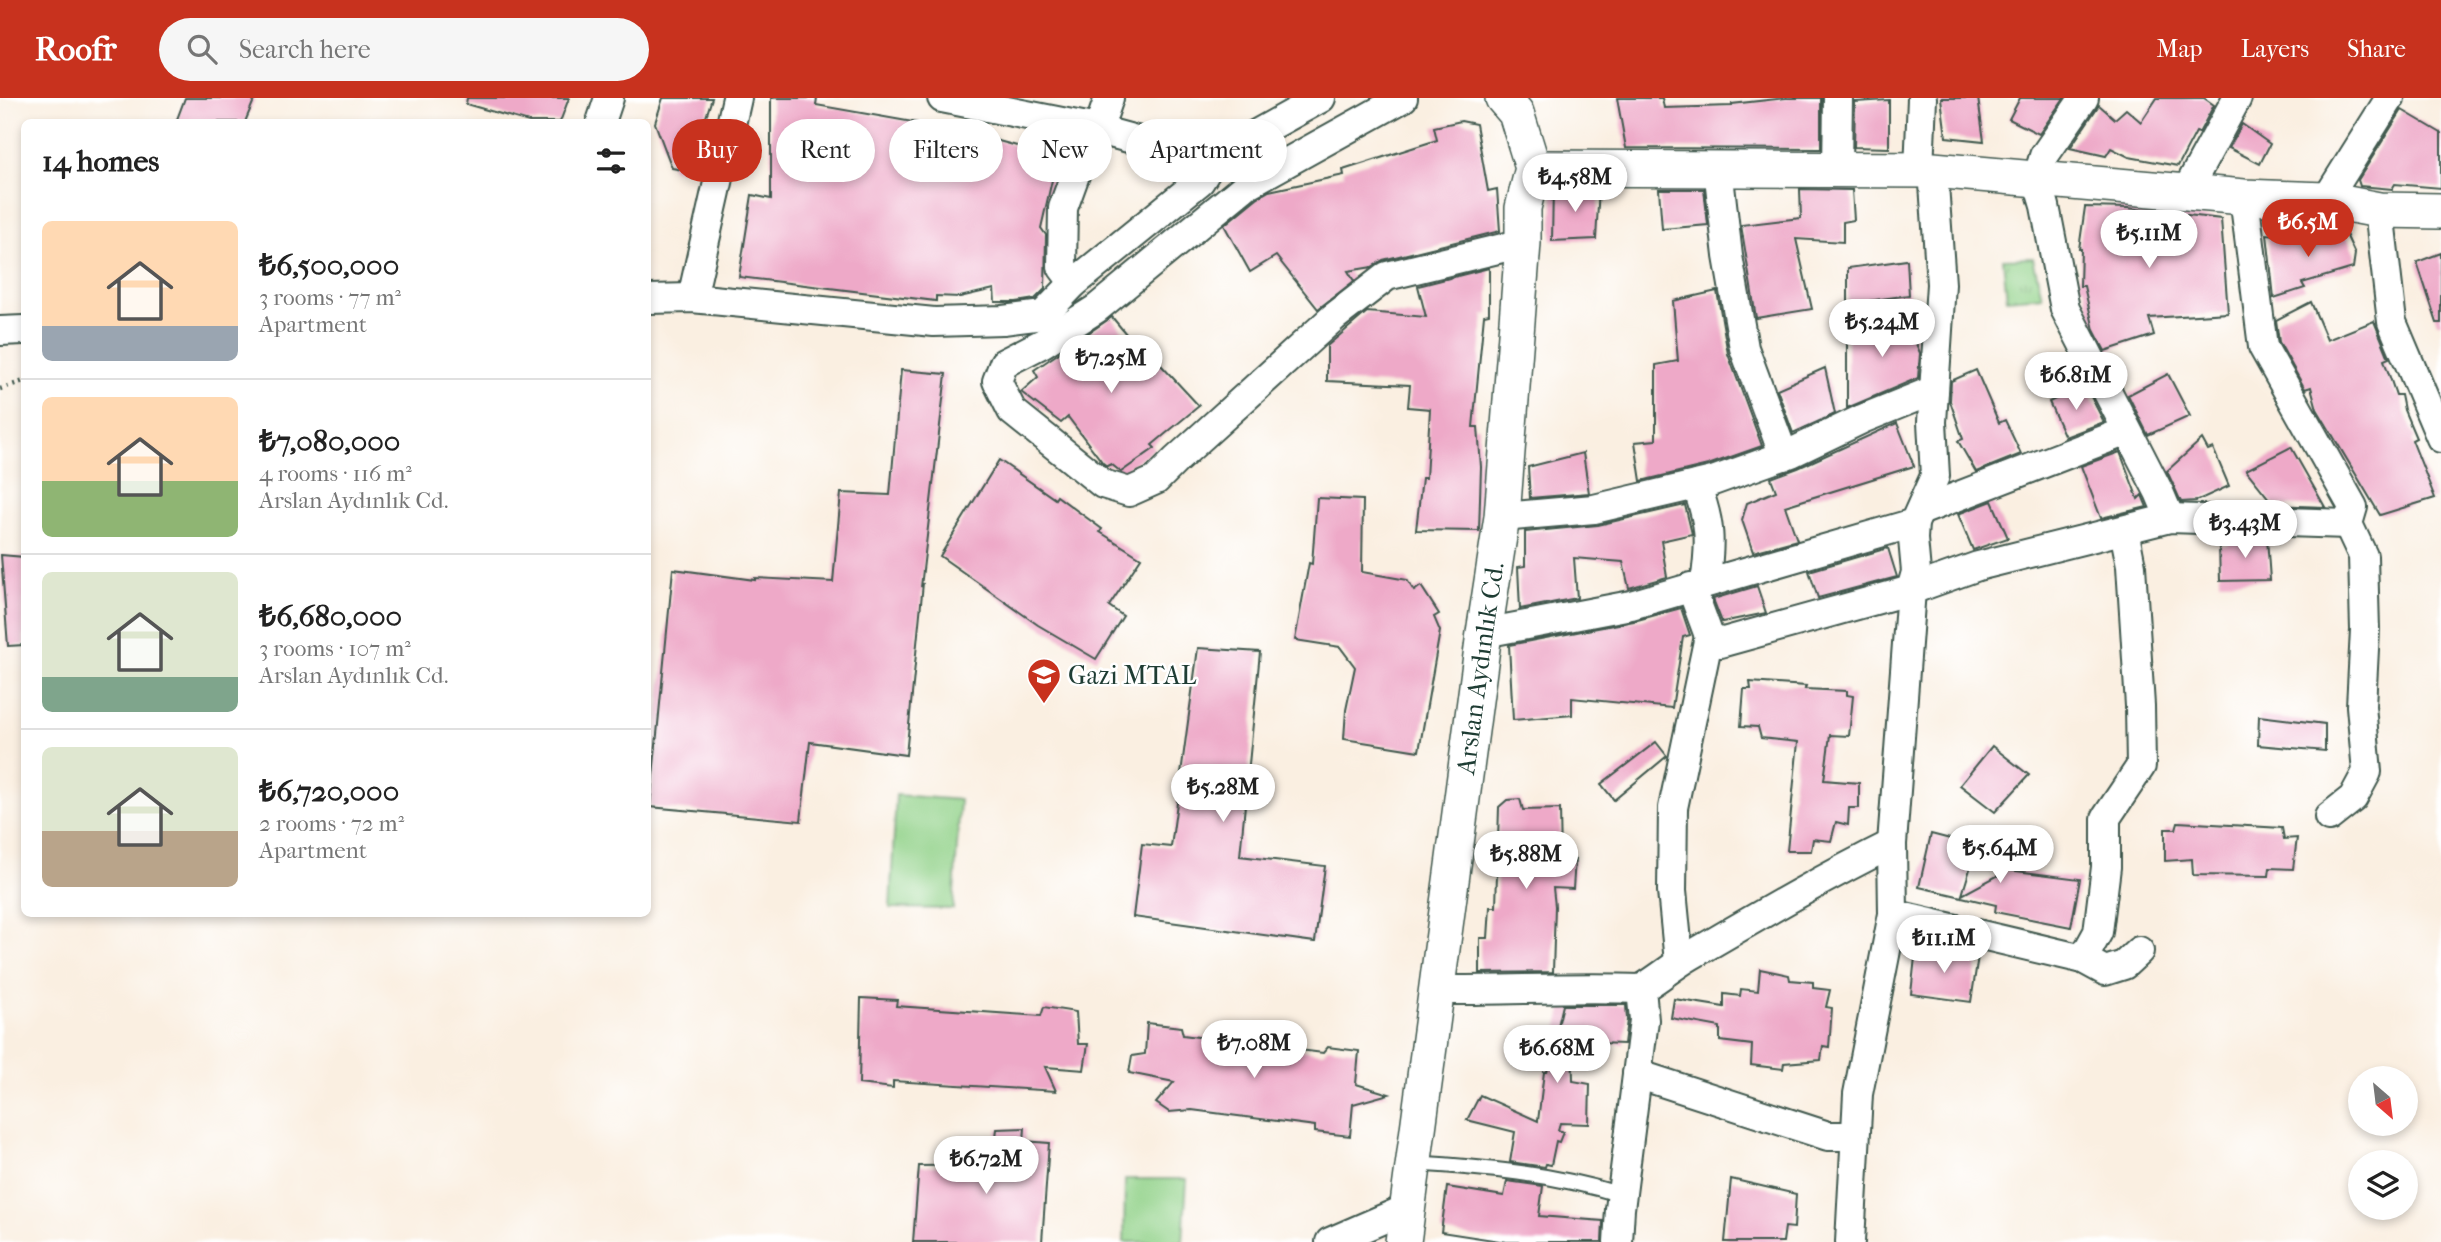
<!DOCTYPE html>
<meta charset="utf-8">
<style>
body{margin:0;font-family:"IM FELL French Canon",serif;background:#f6f6f6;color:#222;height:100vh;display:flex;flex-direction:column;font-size:26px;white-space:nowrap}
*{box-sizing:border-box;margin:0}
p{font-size:23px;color:#767676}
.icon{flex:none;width:38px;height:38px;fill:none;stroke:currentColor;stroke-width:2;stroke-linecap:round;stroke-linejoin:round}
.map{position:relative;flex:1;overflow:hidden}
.side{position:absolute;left:21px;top:21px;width:630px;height:798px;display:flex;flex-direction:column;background:#fff;border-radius:10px;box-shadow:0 4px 10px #0003}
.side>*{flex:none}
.banner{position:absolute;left:672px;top:21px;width:665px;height:63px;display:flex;gap:14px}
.needle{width:46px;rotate:152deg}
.fabs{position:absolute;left:2348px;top:968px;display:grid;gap:14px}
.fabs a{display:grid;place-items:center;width:70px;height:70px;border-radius:50%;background:#fff;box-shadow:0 4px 10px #0003;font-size:35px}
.price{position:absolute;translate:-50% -60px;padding:0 16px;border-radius:24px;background:#fff;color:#222;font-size:23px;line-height:46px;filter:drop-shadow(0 2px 4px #0008)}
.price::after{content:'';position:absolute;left:50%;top:42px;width:21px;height:16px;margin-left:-10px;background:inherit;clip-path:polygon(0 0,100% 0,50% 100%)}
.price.selected{background:#c8321e;color:#fff}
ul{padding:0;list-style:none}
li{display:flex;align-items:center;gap:21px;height:175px;padding:0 21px}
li+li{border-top:2px solid #e0e0e0}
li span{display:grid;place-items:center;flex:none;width:196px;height:140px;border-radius:10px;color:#555}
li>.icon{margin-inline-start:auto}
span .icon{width:84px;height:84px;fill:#fffc;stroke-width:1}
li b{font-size:30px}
h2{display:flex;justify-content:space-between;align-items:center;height:84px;padding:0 21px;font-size:30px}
.tag{padding:0 24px;border-radius:32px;background:#fff;box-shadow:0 4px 10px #0003;font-size:24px;line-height:63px}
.tag.selected{background:#c8321e;color:#fff}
header{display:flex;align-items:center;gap:42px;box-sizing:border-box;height:98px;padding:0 35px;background:#c8321e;color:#fff}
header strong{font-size:33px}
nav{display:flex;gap:38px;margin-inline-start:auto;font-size:24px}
.search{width:490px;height:63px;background:#f6f6f6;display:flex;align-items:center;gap:18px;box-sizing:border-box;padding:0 24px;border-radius:38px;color:#767676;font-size:26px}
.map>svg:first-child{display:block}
</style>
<header>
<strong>Roofr</strong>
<div class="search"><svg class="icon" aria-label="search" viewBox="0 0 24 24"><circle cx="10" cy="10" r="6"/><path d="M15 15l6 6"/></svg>Search here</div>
<nav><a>Map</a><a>Layers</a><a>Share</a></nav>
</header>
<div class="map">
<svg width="2441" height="1144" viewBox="0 0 2441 1144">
<defs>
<pattern id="grass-tufts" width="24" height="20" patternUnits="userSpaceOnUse" patternTransform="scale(1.75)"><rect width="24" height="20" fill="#92d289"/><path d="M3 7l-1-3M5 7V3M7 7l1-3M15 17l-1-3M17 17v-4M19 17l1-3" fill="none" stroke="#77ac71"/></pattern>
</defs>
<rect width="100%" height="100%" fill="#fff"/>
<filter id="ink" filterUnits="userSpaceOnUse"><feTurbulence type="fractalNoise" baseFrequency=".0143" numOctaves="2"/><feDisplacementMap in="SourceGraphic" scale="14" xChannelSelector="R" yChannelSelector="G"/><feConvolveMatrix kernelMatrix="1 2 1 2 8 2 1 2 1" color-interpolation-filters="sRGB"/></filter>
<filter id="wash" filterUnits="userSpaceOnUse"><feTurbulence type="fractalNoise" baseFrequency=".00686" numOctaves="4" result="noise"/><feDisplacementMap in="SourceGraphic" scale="28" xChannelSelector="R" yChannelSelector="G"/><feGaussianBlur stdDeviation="1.57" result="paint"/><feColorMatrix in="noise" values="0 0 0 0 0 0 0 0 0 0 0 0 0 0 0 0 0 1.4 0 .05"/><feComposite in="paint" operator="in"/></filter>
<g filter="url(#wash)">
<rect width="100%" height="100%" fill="#faefe1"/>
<!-- grass -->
<path fill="url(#grass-tufts)" stroke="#58885e" stroke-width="2" d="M2033 160 2042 198 2007 201 2003 161Z"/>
<!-- garden -->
<g fill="#92d289" stroke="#58885e" stroke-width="2">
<path d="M896 697 960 702 953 811 890 810Z"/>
<path d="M1125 1081H1187L1183 1144H1124Z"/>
</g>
<g id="blocks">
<!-- building -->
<g fill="#eea9c8">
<path d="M185 0H255L245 24H176Z"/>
<path d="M467 0H569L560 24H529L466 6Z"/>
<path d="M663 0H712L689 73 672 70 655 25Z"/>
<path d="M771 0H817L816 7 958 32 1017 48 1058 56 1041 130 1046 137 1045 191 1035 201 1016 204H995L994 191 960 199 936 198V203L739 179 752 97 771 101Z"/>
<path d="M1617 0H1662L1664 10 1732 8V6L1786 0H1821V51L1626 50Z"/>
<path d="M1941 0H1978L1984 43 1946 39Z"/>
<path d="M2020 0H2064L2039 36 2009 21Z"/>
<path d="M2157 0H2204L2214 7 2199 35 2196 34 2178 68 2129 59 2111 50 2106 58 2070 50 2099 7 2115 21 2126 11 2141 24Z"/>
<path d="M1889 2V50L1854 49 1855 4Z"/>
<path d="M2402 12 2441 35V90L2395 86 2392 91 2360 88 2358 82Z"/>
<path d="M1461 23 1476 26 1488 93 1497 91 1500 133 1383 162 1372 169 1348 173 1354 183 1318 211 1276 158 1250 174 1224 127 1257 100 1269 93 1344 77 1343 72 1437 42 1434 29Z"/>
<path d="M2242 26 2270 46 2260 66 2229 50Z"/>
<path d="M1553 90H1599L1596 141 1552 143Z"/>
<path d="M1659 91H1704L1708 127 1662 131Z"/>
<path d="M1800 91 1852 92 1854 122 1843 124V144L1796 141 1812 211 1756 220 1741 127 1801 120Z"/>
<path d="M2085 109 2128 110 2221 121 2228 215 2149 220 2154 237 2105 253 2094 232 2084 188H2080L2081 151H2079Z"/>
<path d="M2344 132 2355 156 2353 170 2302 185 2305 190 2274 200 2267 136 2308 140V133Z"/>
<path d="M2441 155V225H2437L2417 164Z"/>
<path d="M1907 162 1909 197 1848 206V170Z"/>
<path d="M1489 170V216L1484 217 1473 329H1478L1481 369 1479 433 1416 432 1422 380H1426L1430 311 1408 309 1410 287 1327 283V248L1367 214 1426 219 1418 188Z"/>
<path d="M1717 193 1728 256 1762 348 1708 367 1641 383 1635 344 1656 342V267L1678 263 1673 203Z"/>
<path d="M2311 204 2327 242 2374 223 2389 260 2384 262 2396 297H2401L2404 312 2416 340 2412 342 2435 400 2380 417 2317 311 2311 289 2305 291 2279 244 2276 222Z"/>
<path d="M1907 212 1917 234 1912 236 1920 255 1918 280 1847 310V241Z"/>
<path d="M1112 219 1155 271 1160 266 1199 308 1152 347 1155 350 1121 374 1111 366 1107 368 1103 365 1068 319 1061 325 1021 294 1038 279 1034 272Z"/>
<path d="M1825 270 1835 316 1793 335 1777 291Z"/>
<path d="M901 272 946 276 921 489 923 485 906 657 810 644 801 723 650 709 673 471 755 482V480L833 484 841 395 890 397Z"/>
<path d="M1976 272 1999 325 2005 322 2021 356 1976 374 1958 343 1963 341 1950 303 1951 283Z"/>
<path d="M2168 276 2190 318 2148 337 2128 297Z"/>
<path d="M2085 287 2104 324 2065 339 2049 304Z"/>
<path d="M1897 325 1914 368 1785 408 1797 442 1753 454 1742 422 1747 405 1776 393 1771 380 1798 370Z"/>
<path d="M2202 341 2208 352 2213 350 2229 388 2196 403 2181 404 2167 373Z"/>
<path d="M2291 349 2300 365 2325 409 2274 407 2246 372Z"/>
<path d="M2120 354 2138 401 2142 397 2147 409 2101 420 2081 368Z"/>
<path d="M1583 355 1589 395 1530 400 1528 369Z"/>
<path d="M999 362 1055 401 1057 398 1102 431 1100 434 1141 460 1109 508 1123 518 1096 561 1038 527 940 458Z"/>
<path d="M1317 400 1363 402 1362 474 1407 482 1414 493 1421 488 1439 516 1434 519 1440 533 1419 653 1344 641 1346 612 1355 569 1340 549 1295 542 1309 465 1312 466Z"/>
<path d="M1992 403 2008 440 1973 452 1958 416Z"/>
<path d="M1685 407 1692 436 1661 443 1667 479 1629 490 1623 464 1574 460 1577 500 1520 511 1518 469 1525 468V434L1598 427Z"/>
<path d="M2229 440H2267L2270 482 2220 483 2219 448 2229 447Z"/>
<path d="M1888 450 1897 479 1818 500 1809 473Z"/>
<path d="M1 457 24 459V547L8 548Z"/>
<path d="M1757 488 1766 515 1722 524 1713 501Z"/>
<path d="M1681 510 1690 537 1683 539 1672 610 1572 600V617L1513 622 1509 547 1634 523Z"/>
<path d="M1198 550 1260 554 1240 758 1325 768 1315 844 1133 819 1142 746 1171 749Z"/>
<path d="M1750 584 1806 588 1805 591 1847 593V597L1853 598 1849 638 1830 637 1824 682 1859 685V710H1849L1848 727 1836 724 1831 743 1813 741 1811 753H1787L1798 644 1761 640 1758 629 1741 628 1744 591H1751Z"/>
<path d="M2259 618 2325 626V653L2258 647Z"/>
<path d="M1656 644 1667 658 1614 702 1601 686Z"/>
<path d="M1992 648 2029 677 1995 714 1960 687Z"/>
<path d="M1520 701 1523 712 1560 711 1561 760 1575 761 1573 791 1553 790 1555 808 1553 874 1480 875V840H1488L1490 809H1496L1499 709 1507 702Z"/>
<path d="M2178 724 2282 730 2284 741 2297 740 2293 771 2270 770 2269 778 2193 777 2192 761 2165 763V731H2176Z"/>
<path d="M1931 736 1977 748 1962 797 2008 772 2080 781 2071 829 1995 814 1996 807 1919 789Z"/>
<path d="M1916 850 1978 858 1971 904 1911 896Z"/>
<path d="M1760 871 1789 877 1790 882 1813 884V890L1830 892 1826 909 1832 910 1829 949 1823 948 1821 962 1784 965 1783 971 1751 967 1752 947 1720 943V929L1671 920 1674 901 1724 909V896L1740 898 1741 891 1758 893Z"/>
<path d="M861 900 897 902 896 908 1041 918 1044 909 1076 914 1078 946H1088L1084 972 1045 969 1056 993 893 983V990L859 986Z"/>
<path d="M1563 907H1626L1627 922 1624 946 1572 944 1573 983 1590 986 1589 1026 1560 1025 1558 1032 1563 1034 1559 1044 1556 1043 1551 1067 1546 1066 1545 1069 1510 1064 1515 1034 1467 1022 1480 997 1538 1023 1544 974H1547Z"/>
<path d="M1147 925 1181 929 1183 937 1323 955 1328 949 1359 953 1356 986 1389 996 1353 1006 1350 1038 1315 1034V1028L1192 1012 1169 1014 1156 1005 1174 984 1129 975 1132 958 1145 956Z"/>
<path d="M1025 1030 1024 1043 1049 1045 1042 1144H913L919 1068 992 1067 997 1031Z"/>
<path d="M1731 1081 1796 1096 1794 1130 1785 1129 1783 1144H1725Z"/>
<path d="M1507 1083 1543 1088 1539 1118 1603 1123 1602 1144H1506L1441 1134 1447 1089 1504 1098Z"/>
</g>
</g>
</g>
<g filter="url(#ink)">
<use href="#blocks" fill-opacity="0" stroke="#40584e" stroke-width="2"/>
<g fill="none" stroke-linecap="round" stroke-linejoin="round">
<!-- service casing -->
<g stroke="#40584e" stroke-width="18">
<path id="service" d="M1413 1065C1487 1070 1550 1075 1622 1097"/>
</g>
<!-- minor casing -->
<g stroke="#40584e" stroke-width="32">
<g id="minor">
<path d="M942 0 1092 30 1165 50 1215 59"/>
<path d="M1403 0 1248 86 1096 211 1043 245 1004 265 997 283 1012 313 1103 386 1129 394 1156 382 1176 362 1334 219 1387 178 1523 145"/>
<path d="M2084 0 2044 58 2037 81 2045 108 2065 211 2159 394 2170 420"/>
<path d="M601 24 609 0"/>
<path d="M1098 32 1109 0"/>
<path d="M1718 70 1728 158 1744 250 1784 358"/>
<path d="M1837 71 1838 0"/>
<path d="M1919 72 1922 0"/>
<path d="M2190 92 2193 81 2237 0"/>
<path d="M2244 99 2263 249 2353 409 2348 426 2363 458 2365 532 2361 608 2367 674 2353 700 2329 719"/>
<path d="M2326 102 2390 0"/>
<path d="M2379 112 2392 224 2441 340"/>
<path d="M1074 185 1062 169 1063 110 1092 30"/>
<path d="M692 200 737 0"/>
<path d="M648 201 692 200 934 224 1003 222 1043 217 1074 185 1200 83 1215 59 1321 0"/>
<path d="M0 233 24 232"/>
<path d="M1696 387C1711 425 1711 445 1705 485"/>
<path d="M1920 413 2127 333"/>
<path d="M1502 419 1594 411 1713 383 1791 355 1862 321 1934 292"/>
<path d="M1691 489 1709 538 1720 545 1911 492 1978 468 2170 420 2348 426"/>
<path d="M1484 535 1631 507 1914 425"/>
<path d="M1893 816 2083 861 2105 873 2124 867 2139 853"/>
<path d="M2083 861 2098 834 2106 769V720L2141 668 2140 608 2131 468 2124 432"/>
<path d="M1679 864 1672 793 1673 710 1709 538"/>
<path d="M1436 892C1504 893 1573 888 1641 891"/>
<path d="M1637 976 1828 1038H1855"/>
<path d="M1330 1144 1406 1111"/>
<path d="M1618 1144 1620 1111 1644 922 1641 891C1658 881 1673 868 1690 858 1757 819 1823 780 1892 746"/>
<path d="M1850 1144 1858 996 1893 816 1892 746 1911 492 1916 474 1913 441 1914 425 1935 378 1932 324 1941 186 1933 72"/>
</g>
</g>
<!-- tertiary casing -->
<g stroke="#40584e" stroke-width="38">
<g id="tertiary">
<path d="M1533 70 1933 72 2244 99 2326 102 2379 112 2441 113"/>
<path id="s1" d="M1403 1144 1484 535 1502 419 1523 145V110L1533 70 1516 15 1503 0"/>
</g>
</g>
<!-- path -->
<path stroke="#40584e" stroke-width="4.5" stroke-dasharray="2 5" stroke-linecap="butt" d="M0 291 24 283"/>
<!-- service -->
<use href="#service" stroke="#fff" stroke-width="14"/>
<!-- minor -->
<use href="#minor" stroke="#fff" stroke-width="28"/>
<!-- tertiary -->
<use href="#tertiary" stroke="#fff" stroke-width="35"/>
</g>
</g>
<!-- icons -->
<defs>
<g id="school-pin" transform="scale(1.75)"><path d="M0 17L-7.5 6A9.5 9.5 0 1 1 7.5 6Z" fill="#c8321e" stroke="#fff"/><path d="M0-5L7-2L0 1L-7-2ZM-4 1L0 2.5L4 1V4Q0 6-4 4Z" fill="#fff"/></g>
</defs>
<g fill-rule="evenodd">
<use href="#school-pin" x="1044" y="577"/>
</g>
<g text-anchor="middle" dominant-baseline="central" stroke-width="5" stroke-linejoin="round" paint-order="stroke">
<!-- street labels -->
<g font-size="26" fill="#1f3d34" stroke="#fff">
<text stroke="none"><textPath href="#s1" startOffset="579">Arslan Aydınlık Cd.</textPath></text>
</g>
<!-- poi labels -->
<g font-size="26" fill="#1f3d34" stroke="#fff" text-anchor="start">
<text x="1068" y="577">Gazi MTAL</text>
</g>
</g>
</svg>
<div class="fabs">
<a><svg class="needle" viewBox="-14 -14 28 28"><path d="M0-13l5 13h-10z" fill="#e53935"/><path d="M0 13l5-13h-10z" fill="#767676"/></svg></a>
<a><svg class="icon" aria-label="layers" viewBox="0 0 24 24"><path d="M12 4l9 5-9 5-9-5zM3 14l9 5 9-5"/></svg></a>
</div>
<b class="price" style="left:1575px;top:116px">₺4.58M</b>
<b class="price selected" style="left:2308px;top:161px">₺6.5M</b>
<b class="price" style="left:2149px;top:172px">₺5.11M</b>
<b class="price" style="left:1882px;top:261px">₺5.24M</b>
<b class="price" style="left:1111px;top:297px">₺7.25M</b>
<b class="price" style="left:2076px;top:314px">₺6.81M</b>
<b class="price" style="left:2245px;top:462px">₺3.43M</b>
<b class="price" style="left:1223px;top:726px">₺5.28M</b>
<b class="price" style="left:2000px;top:787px">₺5.64M</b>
<b class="price" style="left:1526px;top:793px">₺5.88M</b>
<b class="price" style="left:1944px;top:877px">₺11.1M</b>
<b class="price" style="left:1254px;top:982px">₺7.08M</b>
<b class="price" style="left:1557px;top:987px">₺6.68M</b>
<b class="price" style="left:986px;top:1098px">₺6.72M</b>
<div class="banner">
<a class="tag selected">Buy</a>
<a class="tag">Rent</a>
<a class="tag">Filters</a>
<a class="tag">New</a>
<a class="tag">Apartment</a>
</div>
<section class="side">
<h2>14 homes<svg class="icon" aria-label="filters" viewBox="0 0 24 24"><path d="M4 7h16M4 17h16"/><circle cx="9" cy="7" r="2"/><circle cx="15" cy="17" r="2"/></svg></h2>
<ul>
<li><span style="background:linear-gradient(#ffd9b3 75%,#9aa5b1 0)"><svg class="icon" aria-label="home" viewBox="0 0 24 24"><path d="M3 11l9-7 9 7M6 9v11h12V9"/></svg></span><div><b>₺6,500,000</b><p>3 rooms · 77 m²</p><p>Apartment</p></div></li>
<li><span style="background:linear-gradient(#ffd9b3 60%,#8fb573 0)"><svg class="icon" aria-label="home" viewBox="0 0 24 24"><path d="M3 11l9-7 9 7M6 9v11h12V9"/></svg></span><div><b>₺7,080,000</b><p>4 rooms · 116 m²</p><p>Arslan Aydınlık Cd.</p></div></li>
<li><span style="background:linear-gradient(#dfe7d0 75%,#7fa58c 0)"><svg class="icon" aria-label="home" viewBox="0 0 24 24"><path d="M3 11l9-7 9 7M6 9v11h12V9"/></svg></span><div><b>₺6,680,000</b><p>3 rooms · 107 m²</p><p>Arslan Aydınlık Cd.</p></div></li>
<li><span style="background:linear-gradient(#dfe7d0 60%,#b9a48a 0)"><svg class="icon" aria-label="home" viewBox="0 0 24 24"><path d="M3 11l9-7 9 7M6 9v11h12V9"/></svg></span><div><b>₺6,720,000</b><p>2 rooms · 72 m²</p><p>Apartment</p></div></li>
</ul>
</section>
</div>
